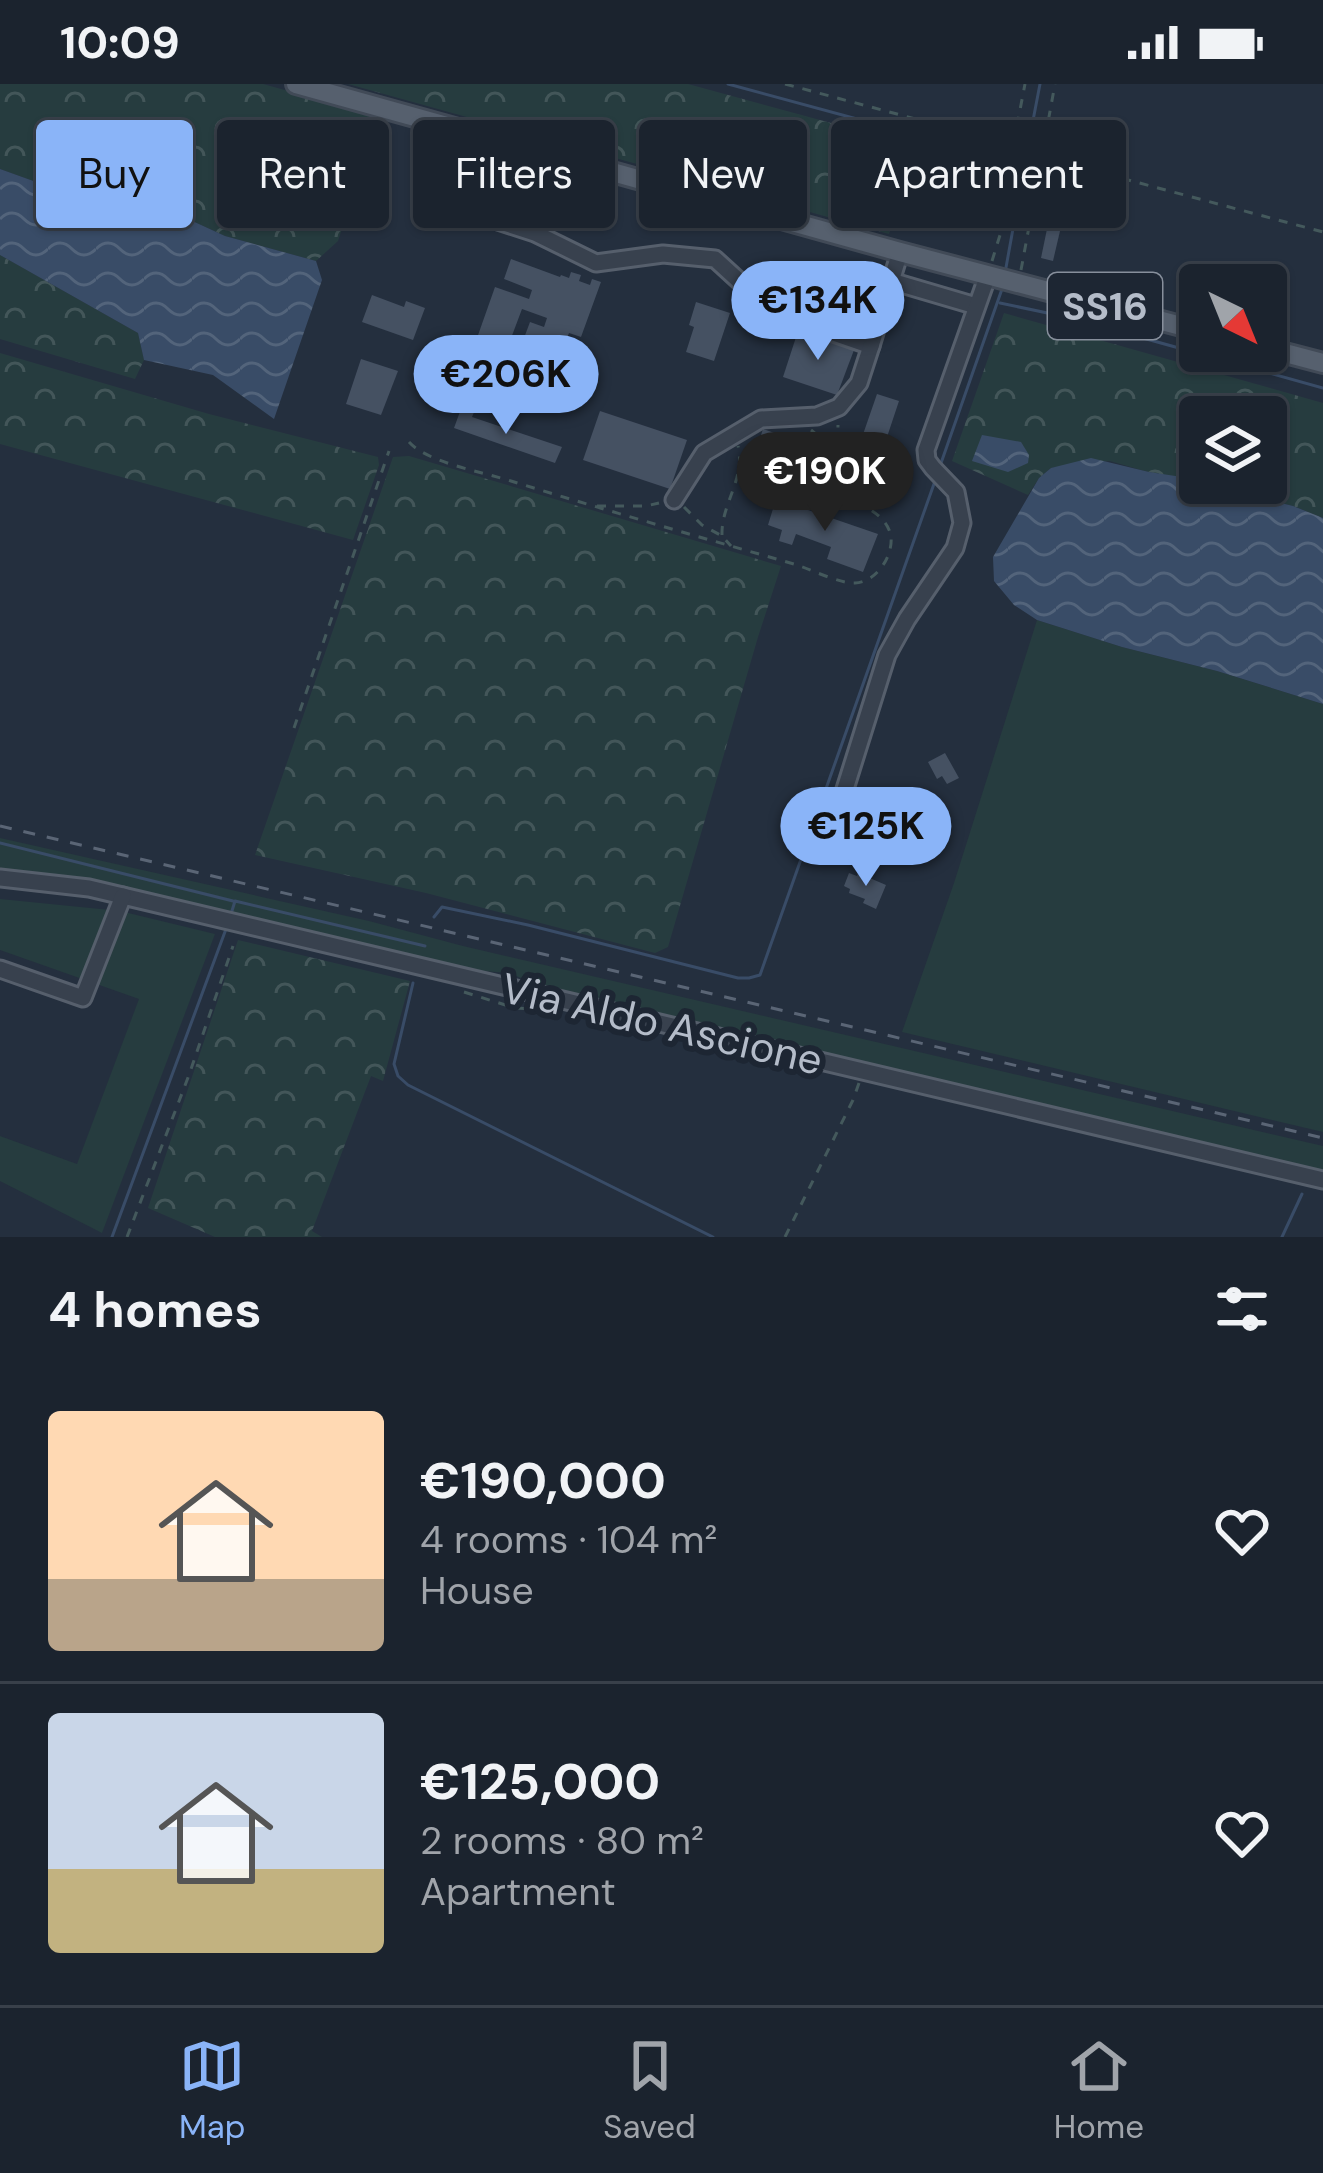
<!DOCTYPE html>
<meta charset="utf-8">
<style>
body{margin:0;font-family:"DM Sans",sans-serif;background:#282f3a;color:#f1f3f6;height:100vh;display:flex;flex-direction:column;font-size:45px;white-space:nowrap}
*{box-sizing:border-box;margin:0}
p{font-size:39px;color:#a0a4aa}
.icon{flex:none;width:66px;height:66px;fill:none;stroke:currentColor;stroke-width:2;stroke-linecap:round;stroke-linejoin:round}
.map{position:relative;height:1153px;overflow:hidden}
.sheet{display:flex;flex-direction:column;background:#1b232e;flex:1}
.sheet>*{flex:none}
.top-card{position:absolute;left:36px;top:36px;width:1251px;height:108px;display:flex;gap:24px}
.needle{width:78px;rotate:137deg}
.fabs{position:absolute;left:1179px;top:180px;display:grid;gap:24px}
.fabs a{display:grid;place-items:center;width:108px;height:108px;border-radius:12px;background:#1b232e;box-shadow:0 3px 9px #0004,0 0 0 3px #39404a;font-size:60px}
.price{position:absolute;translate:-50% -102px;padding:0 27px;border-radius:42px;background:#8ab4f8;color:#111;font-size:39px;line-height:78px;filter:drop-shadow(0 3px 6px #0008)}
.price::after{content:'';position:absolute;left:50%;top:72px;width:36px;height:27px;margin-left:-18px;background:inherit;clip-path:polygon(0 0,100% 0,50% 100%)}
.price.active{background:#222;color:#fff}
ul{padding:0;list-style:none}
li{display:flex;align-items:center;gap:36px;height:300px;padding:0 48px}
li+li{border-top:3px solid #39404a}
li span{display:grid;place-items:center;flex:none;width:336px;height:240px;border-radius:12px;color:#555}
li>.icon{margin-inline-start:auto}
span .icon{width:144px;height:144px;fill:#fffc;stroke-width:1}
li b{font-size:51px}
h2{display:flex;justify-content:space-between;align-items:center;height:144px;padding:0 48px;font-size:51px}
.pill{padding:0 42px;border-radius:12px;background:#1b232e;box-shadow:0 3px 9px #0004,0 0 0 3px #39404a;font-size:42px;line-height:108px}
.pill.active{background:#8ab4f8;color:#111}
.status{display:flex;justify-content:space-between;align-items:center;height:84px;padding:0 60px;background:#1b232e;direction:ltr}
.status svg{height:33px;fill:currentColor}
.dock{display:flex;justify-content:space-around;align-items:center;height:168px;border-top:3px solid #39404a;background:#1b232e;font-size:33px;color:#a0a4aa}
.dock a{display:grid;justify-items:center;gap:6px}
.dock .active{color:#8ab4f8}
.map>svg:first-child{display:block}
</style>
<div class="status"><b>10:09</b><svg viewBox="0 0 49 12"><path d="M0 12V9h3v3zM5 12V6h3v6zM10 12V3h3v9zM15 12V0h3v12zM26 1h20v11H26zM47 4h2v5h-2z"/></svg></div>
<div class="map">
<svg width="1323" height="1153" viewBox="0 0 1323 1153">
<defs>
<pattern id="forest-crowns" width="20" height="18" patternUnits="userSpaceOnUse" patternTransform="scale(3)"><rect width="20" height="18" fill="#263c3f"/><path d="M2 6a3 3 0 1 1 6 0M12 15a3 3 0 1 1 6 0" fill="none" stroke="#435659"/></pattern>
<pattern id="water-waves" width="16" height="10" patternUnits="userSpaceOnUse" patternTransform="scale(3)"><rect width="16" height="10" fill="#394c67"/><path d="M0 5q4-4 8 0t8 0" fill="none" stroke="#53647b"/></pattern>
</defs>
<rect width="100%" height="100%" fill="#242f3e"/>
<!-- grass -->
<g fill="#263c3f">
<path d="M1037 536 1122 563 1217 587 1323 620V1048L902 948 954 799Z"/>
<path d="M0 754 369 837 463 862 1323 1062V1088L653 930 556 907 508 889 461 885 0 788Z"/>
<path d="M0 815 120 827 215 850 102 1149 0 1097V1052L77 1080 139 915 0 866Z"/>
</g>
<!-- forest -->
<g fill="url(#forest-crowns)">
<path d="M0 0H263L378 32 338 157 316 177 225 152 162 123 89 117 0 85Z"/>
<path d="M348 0H688L912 61 889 150Z"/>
<path d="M0 171 138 249 144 276 135 295 0 255Z"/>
<path d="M1004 229 1323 319V434L1293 422 1207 399H1266V333H1200V397L1148 388 1110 377 1051 384 1039 394 1028 411 952 377Z"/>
<path d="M0 269 209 330 378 373 379 381 353 456 0 360Z"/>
<path d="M409 372 781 482 758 553 668 863 655 869 426 809 255 771 393 373Z"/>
<path d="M238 856 410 897 383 997 371 992 312 1147 322 1153H215L148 1124Z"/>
</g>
<!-- water -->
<g fill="url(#water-waves)">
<path d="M0 85 89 117 162 123 225 152 316 177 322 196 274 335 213 291 144 276 138 249 0 171Z"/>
<path d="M982 351 1021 358 1029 371 1028 379 1008 388 972 377Z"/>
<path d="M1091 374 1149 388 1195 395 1200 399 1293 422 1323 434V620L1217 587 1122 563 1037 536 1014 521 994 497 993 473 1039 394 1051 384Z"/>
</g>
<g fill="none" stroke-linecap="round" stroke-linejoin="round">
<!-- stream -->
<g stroke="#394c67" stroke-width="3">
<path d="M728 0 920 52 1026 73 1040 0"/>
<path d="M1005 189 1026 73"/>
<path d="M1000 219 1071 234 1323 304"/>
<path d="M940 382 1002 205"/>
<path d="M0 759 233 817"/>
<path d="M231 830 235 817 425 862"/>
<path d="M434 833 442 823 528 841 738 894H749L760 891 935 397"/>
<path d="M413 899 394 980 398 992 408 1001 713 1153"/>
<path d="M112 1153 226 845"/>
<path d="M1282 1153 1302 1110"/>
</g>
</g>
<!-- building -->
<g fill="#455162">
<path d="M920 82 936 86 934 94 938 95 928 129 908 123Z"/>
<path d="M1047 145 1060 147 1053 177 1041 174Z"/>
<path d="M511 175 560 193 561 191 569 194 571 188 581 191 579 197 590 201 592 195 601 198 581 253 569 249 556 284 518 270 530 238 544 243 547 234 522 225 507 265 477 254 495 203 529 215 532 206 504 195Z"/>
<path d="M372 211 404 223 406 217 425 224 413 256 362 238Z"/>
<path d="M696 218 730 229 714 277 686 268 694 243 689 241Z"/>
<path d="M798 247 854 266 837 311 783 293Z"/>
<path d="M361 275 398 287 381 331 346 320Z"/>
<path d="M877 310 899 317 874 392 851 385Z"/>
<path d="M462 322 475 326 472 333 562 363 555 379 454 344Z"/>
<path d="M600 327 687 356 670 405 583 376Z"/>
<path d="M763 345 801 358 795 376 846 394 840 413 831 410 828 420 808 414 812 403 751 382Z"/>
<path d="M776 415 878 450 863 488 827 475 831 463 796 450 792 461 779 457 782 446 768 441Z"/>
<path d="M945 669 959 694 947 700 942 692 937 695 928 678Z"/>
<path d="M849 789 857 792 858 789 886 801 876 825 863 819 865 815 849 809 850 805 844 802Z"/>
</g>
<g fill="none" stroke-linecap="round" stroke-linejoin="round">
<!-- minor casing -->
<g stroke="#565f6c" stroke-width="21">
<g id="minor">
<path d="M498 137 535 149 596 179 663 170 715 175 773 228 871 262 900 168"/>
<path d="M891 197 976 222"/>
<path d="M674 416 704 369 761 335 817 332 839 323 859 299 871 262"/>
<path d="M843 737 840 721 887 571 907 535 955 464 962 439 956 408 933 384 927 376 926 366 988 191"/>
<path d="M0 794 89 804 1323 1096"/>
<path d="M0 885 83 914 123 812"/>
</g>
</g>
<!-- major casing -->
<g stroke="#414a57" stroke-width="24">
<g id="major">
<path d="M296 0 900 168 1200 247"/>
<path d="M1266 264 1323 279"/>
</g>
</g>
<!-- path -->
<g stroke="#44595c" stroke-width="3" stroke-dasharray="9 9" stroke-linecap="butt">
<path d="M785 0 990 55 1014 57 1025 0"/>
<path d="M1042 71 1055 0"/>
<path d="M992 177 1004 138 1009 85"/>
<path d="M1021 186 1042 73 1323 148"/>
<path d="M811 346 822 355 842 378"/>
<path d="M409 358C428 379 483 388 511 397 605 426 699 453 794 480 810 485 840 500 855 499 876 498 893 473 891 453 889 437 873 426 861 421L865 404C843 386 837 368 838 341"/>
<path d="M597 422H646L659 419"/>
<path d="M684 423 702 441 722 452 731 462"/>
<path d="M722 451C721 420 746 394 738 362"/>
<path d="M294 644 389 367"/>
<path d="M464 908 515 924 536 925"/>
<path d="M127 1153 189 991 233 862"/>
<path d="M785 1153 853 1016 859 999"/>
</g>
<!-- minor -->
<use href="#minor" stroke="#38414e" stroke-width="15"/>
<!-- major -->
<use href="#major" stroke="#56606e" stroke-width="18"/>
<!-- rail -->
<path stroke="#5a6575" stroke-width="3" stroke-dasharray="12 12" stroke-linecap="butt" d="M0 742 1323 1054"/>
</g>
<g text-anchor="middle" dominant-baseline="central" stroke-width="12" stroke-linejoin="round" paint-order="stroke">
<!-- shield labels -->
<rect fill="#1d2633" stroke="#878f9c" stroke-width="3" x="1048" y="189" width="114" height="66" rx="9"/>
<g font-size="39" font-weight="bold" fill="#b4bcc9">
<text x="1105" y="222">SS16</text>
</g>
<!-- street labels -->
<g font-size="42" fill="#b4bcc9" stroke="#1d2633">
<text transform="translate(662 940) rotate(13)">Via Aldo Ascione</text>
</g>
</g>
</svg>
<div class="fabs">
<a><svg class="needle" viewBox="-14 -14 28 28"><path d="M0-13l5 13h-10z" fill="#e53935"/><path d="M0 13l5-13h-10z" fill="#a0a4aa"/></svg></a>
<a><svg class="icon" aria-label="layers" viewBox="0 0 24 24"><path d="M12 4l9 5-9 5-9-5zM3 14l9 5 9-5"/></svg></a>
</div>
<b class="price" style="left:818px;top:279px">€134K</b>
<b class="price" style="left:506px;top:353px">€206K</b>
<b class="price active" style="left:825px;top:450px">€190K</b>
<b class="price" style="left:866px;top:805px">€125K</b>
<div class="top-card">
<a class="pill active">Buy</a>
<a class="pill">Rent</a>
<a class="pill">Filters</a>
<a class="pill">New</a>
<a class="pill">Apartment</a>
</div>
</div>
<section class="sheet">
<h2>4 homes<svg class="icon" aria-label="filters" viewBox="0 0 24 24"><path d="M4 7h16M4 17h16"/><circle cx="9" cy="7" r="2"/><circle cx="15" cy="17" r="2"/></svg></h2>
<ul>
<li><span style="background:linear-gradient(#ffd9b3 70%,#b9a48a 0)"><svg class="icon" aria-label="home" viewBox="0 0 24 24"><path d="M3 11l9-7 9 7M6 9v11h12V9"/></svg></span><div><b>€190,000</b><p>4 rooms · 104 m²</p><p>House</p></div><svg class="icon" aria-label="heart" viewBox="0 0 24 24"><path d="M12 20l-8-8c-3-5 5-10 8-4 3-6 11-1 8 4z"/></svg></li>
<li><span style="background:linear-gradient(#c9d6e8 65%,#c2b280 0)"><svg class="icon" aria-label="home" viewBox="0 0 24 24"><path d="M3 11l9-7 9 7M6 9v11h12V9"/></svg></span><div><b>€125,000</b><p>2 rooms · 80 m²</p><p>Apartment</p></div><svg class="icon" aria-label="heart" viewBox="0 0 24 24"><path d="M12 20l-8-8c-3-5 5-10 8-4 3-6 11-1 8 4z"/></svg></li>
</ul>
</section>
<nav class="dock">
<a class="active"><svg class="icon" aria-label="map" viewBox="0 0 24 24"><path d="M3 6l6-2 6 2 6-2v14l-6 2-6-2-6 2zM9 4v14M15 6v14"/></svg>Map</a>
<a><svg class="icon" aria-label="saved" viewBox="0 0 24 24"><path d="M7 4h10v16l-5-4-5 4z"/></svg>Saved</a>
<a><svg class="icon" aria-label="home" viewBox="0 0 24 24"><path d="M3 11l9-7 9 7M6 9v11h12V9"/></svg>Home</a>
</nav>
